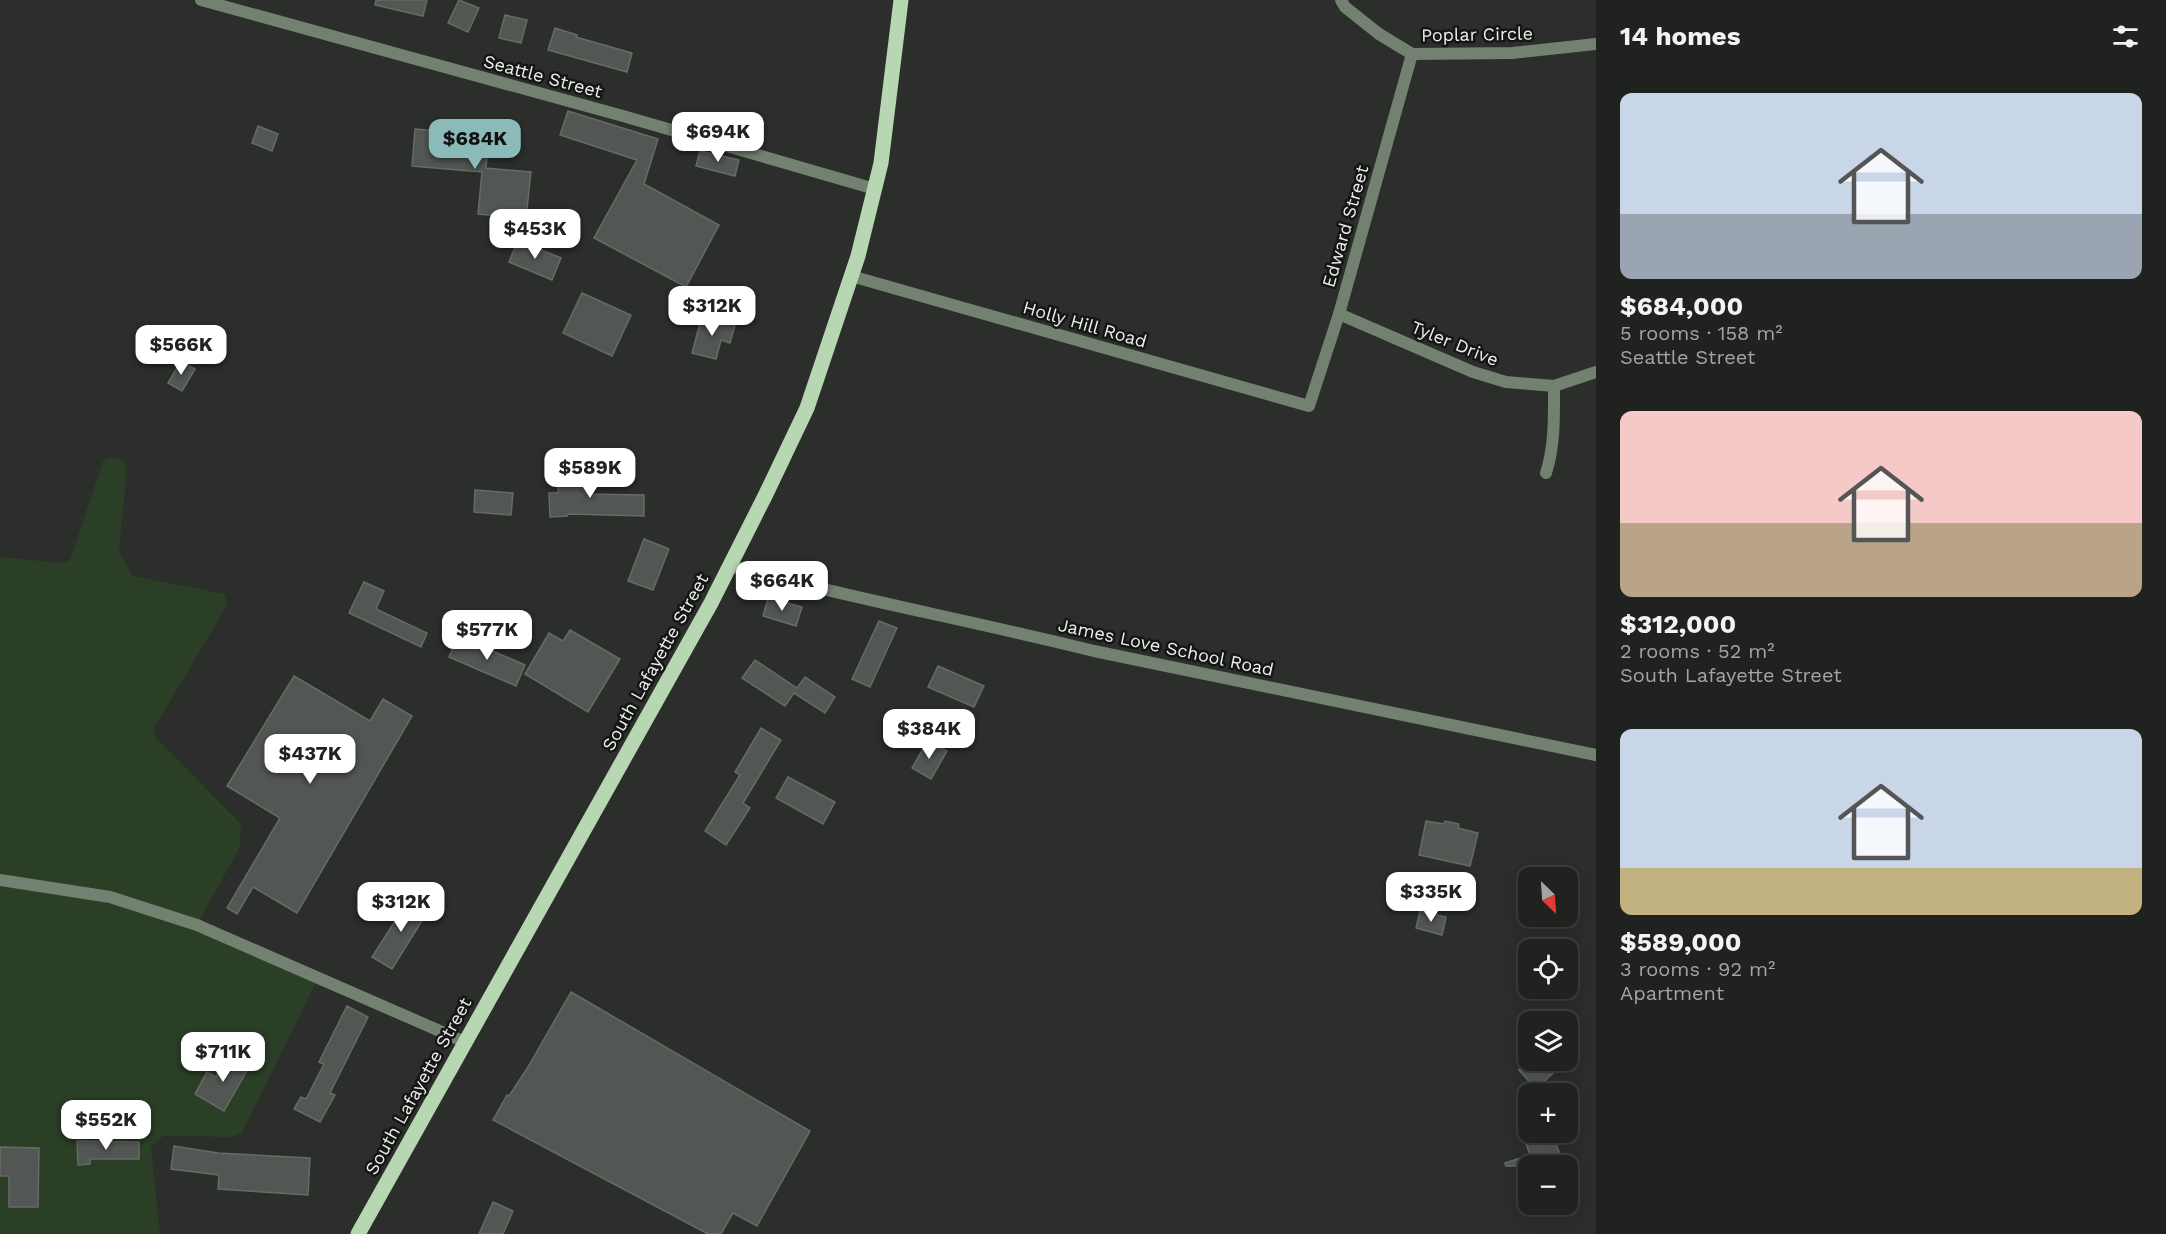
<!DOCTYPE html>
<meta charset="utf-8">
<style>
body{margin:0;font-family:"Work Sans",sans-serif;background:#2d2f2d;color:#f1f3f6;height:100vh;display:flex;flex-direction:column;font-size:22px;white-space:nowrap}
*{box-sizing:border-box;margin:0}
p{font-size:20px;color:#a2a4a5}
.icon{flex:none;width:33px;height:33px;fill:none;stroke:currentColor;stroke-width:2;stroke-linecap:round;stroke-linejoin:round}
.map{position:relative;flex:1;overflow:hidden}
.details{display:flex;flex-direction:column;background:#202220;width:570px}
.details>*{flex:none}
.needle{width:39px;rotate:155deg}
.buttons{position:absolute;left:1518px;top:867px;display:grid;gap:12px}
.buttons a{display:grid;place-items:center;width:60px;height:60px;border-radius:12px;background:#202220;box-shadow:0 3px 15px #0003,0 0 0 2px #3d3f3e;font-size:30px}
.price{position:absolute;translate:-50% -51px;padding:0 14px;border-radius:12px;background:#fff;color:#222;font-size:20px;line-height:39px;filter:drop-shadow(0 2px 3px #0008)}
.price::after{content:'';position:absolute;left:50%;top:36px;width:18px;height:14px;margin-left:-9px;background:inherit;clip-path:polygon(0 0,100% 0,50% 100%)}
.price.current{background:#8bbbb9;color:#111}
ul{padding:0;list-style:none}
li{display:grid;align-content:center;gap:12px;height:318px;padding:0 24px}
li span{display:grid;place-items:center;height:186px;border-radius:12px;color:#555}
li>.icon{margin-inline-start:auto}
span .icon{width:108px;height:108px;fill:#fffc;stroke-width:1}
li b{font-size:26px}
h2{display:flex;justify-content:space-between;align-items:center;height:72px;padding:0 24px;font-size:26px}
main{display:flex;flex:1;min-height:0}
.map>svg:first-child{display:block}
</style>
<main>
<div class="map">
<svg width="1596" height="1234" viewBox="0 0 1596 1234">
<rect width="100%" height="100%" fill="#2b2e2a"/>
<!-- grass -->
<path fill="#2a3f26" d="M109 458 123 460 127 467 119 551 132 576 225 594 227 605 154 729 156 738 241 824 240 847 197 925 318 978 242 1133 232 1137 163 1136 151 1147 160 1234H0V557L62 563 70 560 103 461Z"/>
<!-- building -->
<g fill="#535753" stroke="#676b66" stroke-width="1.5">
<path d="M376 0H427L423 16 375 5Z"/>
<path d="M459 0 479 8 468 32 448 23Z"/>
<path d="M505 15 527 20 521 43 499 38Z"/>
<path d="M555 28 577 35 576 37 632 53 627 72 548 50Z"/>
<path d="M568 111 658 139 644 184 719 225 686 287 594 238 637 160 560 135Z"/>
<path d="M258 126 278 134 272 151 252 143Z"/>
<path d="M415 129 489 136 486 168 531 172 526 218 478 214 482 172 412 166Z"/>
<path d="M700 151 739 160 735 176 696 166Z"/>
<path d="M518 240 561 258 552 280 509 262Z"/>
<path d="M582 293 631 315 612 356 563 333Z"/>
<path d="M702 316 735 325 730 343 721 340 716 359 692 353Z"/>
<path d="M181 361 195 369 182 391 168 383Z"/>
<path d="M588 472V494L644 495V516L568 514 567 516 550 517 549 493H558V473Z"/>
<path d="M475 490 513 493 511 515 474 512Z"/>
<path d="M644 539 669 549 653 590 628 581Z"/>
<path d="M364 582 384 591 376 609 427 633 421 647 349 613Z"/>
<path d="M768 598 802 607 796 626 763 616Z"/>
<path d="M879 621 897 628 870 687 852 679Z"/>
<path d="M570 630 620 659 588 712 525 674 549 633 563 641Z"/>
<path d="M458 636 525 665 516 686 449 657Z"/>
<path d="M755 660 797 688 805 677 835 697 825 713 794 693 785 706 742 678Z"/>
<path d="M938 666 984 686 974 707 928 687Z"/>
<path d="M294 676 370 721 383 699 412 716 297 913 253 887 237 914 227 908 280 818 227 786Z"/>
<path d="M761 728 781 740 743 803 750 808 726 845 705 831 740 775 735 772Z"/>
<path d="M928 740 947 751 931 779 912 768Z"/>
<path d="M788 777 835 802 823 824 776 798Z"/>
<path d="M1426 821 1444 824 1445 821 1459 824 1458 828 1478 833 1470 866 1419 855Z"/>
<path d="M411 896 430 908 392 969 372 957Z"/>
<path d="M1420 911 1446 917 1442 935 1416 928Z"/>
<path d="M571 992 810 1131 757 1226 733 1213 721 1234H708L493 1120 507 1095 509 1096 528 1067Z"/>
<path d="M347 1006 368 1017 330 1093 335 1095 320 1122 294 1109 301 1097 306 1099 324 1064 319 1062Z"/>
<path d="M229 1055 249 1067 224 1111 195 1094 207 1072 216 1077Z"/>
<path d="M1530 1060H1567L1536 1089 1519 1070Z"/>
<path d="M1522 1132H1552L1564 1166H1506L1505 1163 1530 1155Z"/>
<path d="M77 1141 139 1142V1159H90V1164L78 1165Z"/>
<path d="M174 1146 218 1153 310 1158 308 1195 218 1189 219 1175 171 1169Z"/>
<path d="M0 1147 39 1148 38 1207H9V1176H0Z"/>
<path d="M493 1202 513 1211 503 1234H479Z"/>
</g>
<g fill="none" stroke-linecap="round" stroke-linejoin="round">
<!-- minor -->
<g stroke="#728170" stroke-width="12">
<path d="M201 0 623 116 875 189"/>
<path d="M1341 0 1345 7 1379 34 1412 54 1512 53 1596 44"/>
<path d="M851 276 1309 406 1339 314 1412 54"/>
<path d="M1339 314 1473 372 1506 382 1554 386 1596 372"/>
<path d="M1546 473C1555 445 1554 416 1554 386"/>
<path d="M730 566C850 598 973 621 1094 651L1596 755"/>
<path d="M0 880 110 897 197 925 465 1042"/>
</g>
<!-- primary -->
<path stroke="#b7d6b2" stroke-width="15" d="M358 1234 711 603 765 496 807 408 858 256 881 163 901 0"/>
</g>
<g text-anchor="middle" dominant-baseline="central" stroke-width="5" stroke-linejoin="round" paint-order="stroke">
<!-- street labels -->
<g font-size="18" fill="#edefed" stroke="#141614">
<text transform="translate(1477 34) rotate(-1)">Poplar Circle</text>
<text transform="translate(543 76) rotate(15)">Seattle Street</text>
<text transform="translate(1345 226) rotate(-74)">Edward Street</text>
<text transform="translate(1085 324) rotate(16)">Holly Hill Road</text>
<text transform="translate(1455 343) rotate(22)">Tyler Drive</text>
<text transform="translate(1166 647) rotate(12)">James Love School Road</text>
<text transform="translate(655 662) rotate(-61)">South Lafayette Street</text>
<text transform="translate(418 1086) rotate(-61)">South Lafayette Street</text>
</g>
</g>
</svg>
<div class="buttons">
<a><svg class="needle" viewBox="-14 -14 28 28"><path d="M0-13l5 13h-10z" fill="#e53935"/><path d="M0 13l5-13h-10z" fill="#a2a4a5"/></svg></a>
<a><svg class="icon" aria-label="locate" viewBox="0 0 24 24"><circle cx="12" cy="12" r="6"/><path d="M12 2v4M12 18v4M2 12h4M18 12h4"/></svg></a>
<a><svg class="icon" aria-label="layers" viewBox="0 0 24 24"><path d="M12 4l9 5-9 5-9-5zM3 14l9 5 9-5"/></svg></a>
<a>+</a>
<a>−</a>
</div>
<b class="price" style="left:718px;top:163px">$694K</b>
<b class="price current" style="left:475px;top:170px">$684K</b>
<b class="price" style="left:535px;top:260px">$453K</b>
<b class="price" style="left:712px;top:337px">$312K</b>
<b class="price" style="left:181px;top:376px">$566K</b>
<b class="price" style="left:590px;top:499px">$589K</b>
<b class="price" style="left:782px;top:612px">$664K</b>
<b class="price" style="left:487px;top:661px">$577K</b>
<b class="price" style="left:929px;top:760px">$384K</b>
<b class="price" style="left:310px;top:785px">$437K</b>
<b class="price" style="left:1431px;top:923px">$335K</b>
<b class="price" style="left:401px;top:933px">$312K</b>
<b class="price" style="left:223px;top:1083px">$711K</b>
<b class="price" style="left:106px;top:1151px">$552K</b>
</div>
<section class="details">
<h2>14 homes<svg class="icon" aria-label="filters" viewBox="0 0 24 24"><path d="M4 7h16M4 17h16"/><circle cx="9" cy="7" r="2"/><circle cx="15" cy="17" r="2"/></svg></h2>
<ul>
<li><span style="background:linear-gradient(#c9d6e8 65%,#9aa5b1 0)"><svg class="icon" aria-label="home" viewBox="0 0 24 24"><path d="M3 11l9-7 9 7M6 9v11h12V9"/></svg></span><div><b>$684,000</b><p>5 rooms · 158 m²</p><p>Seattle Street</p></div></li>
<li><span style="background:linear-gradient(#f6c9c9 60%,#b9a48a 0)"><svg class="icon" aria-label="home" viewBox="0 0 24 24"><path d="M3 11l9-7 9 7M6 9v11h12V9"/></svg></span><div><b>$312,000</b><p>2 rooms · 52 m²</p><p>South Lafayette Street</p></div></li>
<li><span style="background:linear-gradient(#c9d6e8 75%,#c2b280 0)"><svg class="icon" aria-label="home" viewBox="0 0 24 24"><path d="M3 11l9-7 9 7M6 9v11h12V9"/></svg></span><div><b>$589,000</b><p>3 rooms · 92 m²</p><p>Apartment</p></div></li>
</ul>
</section>
</main>
